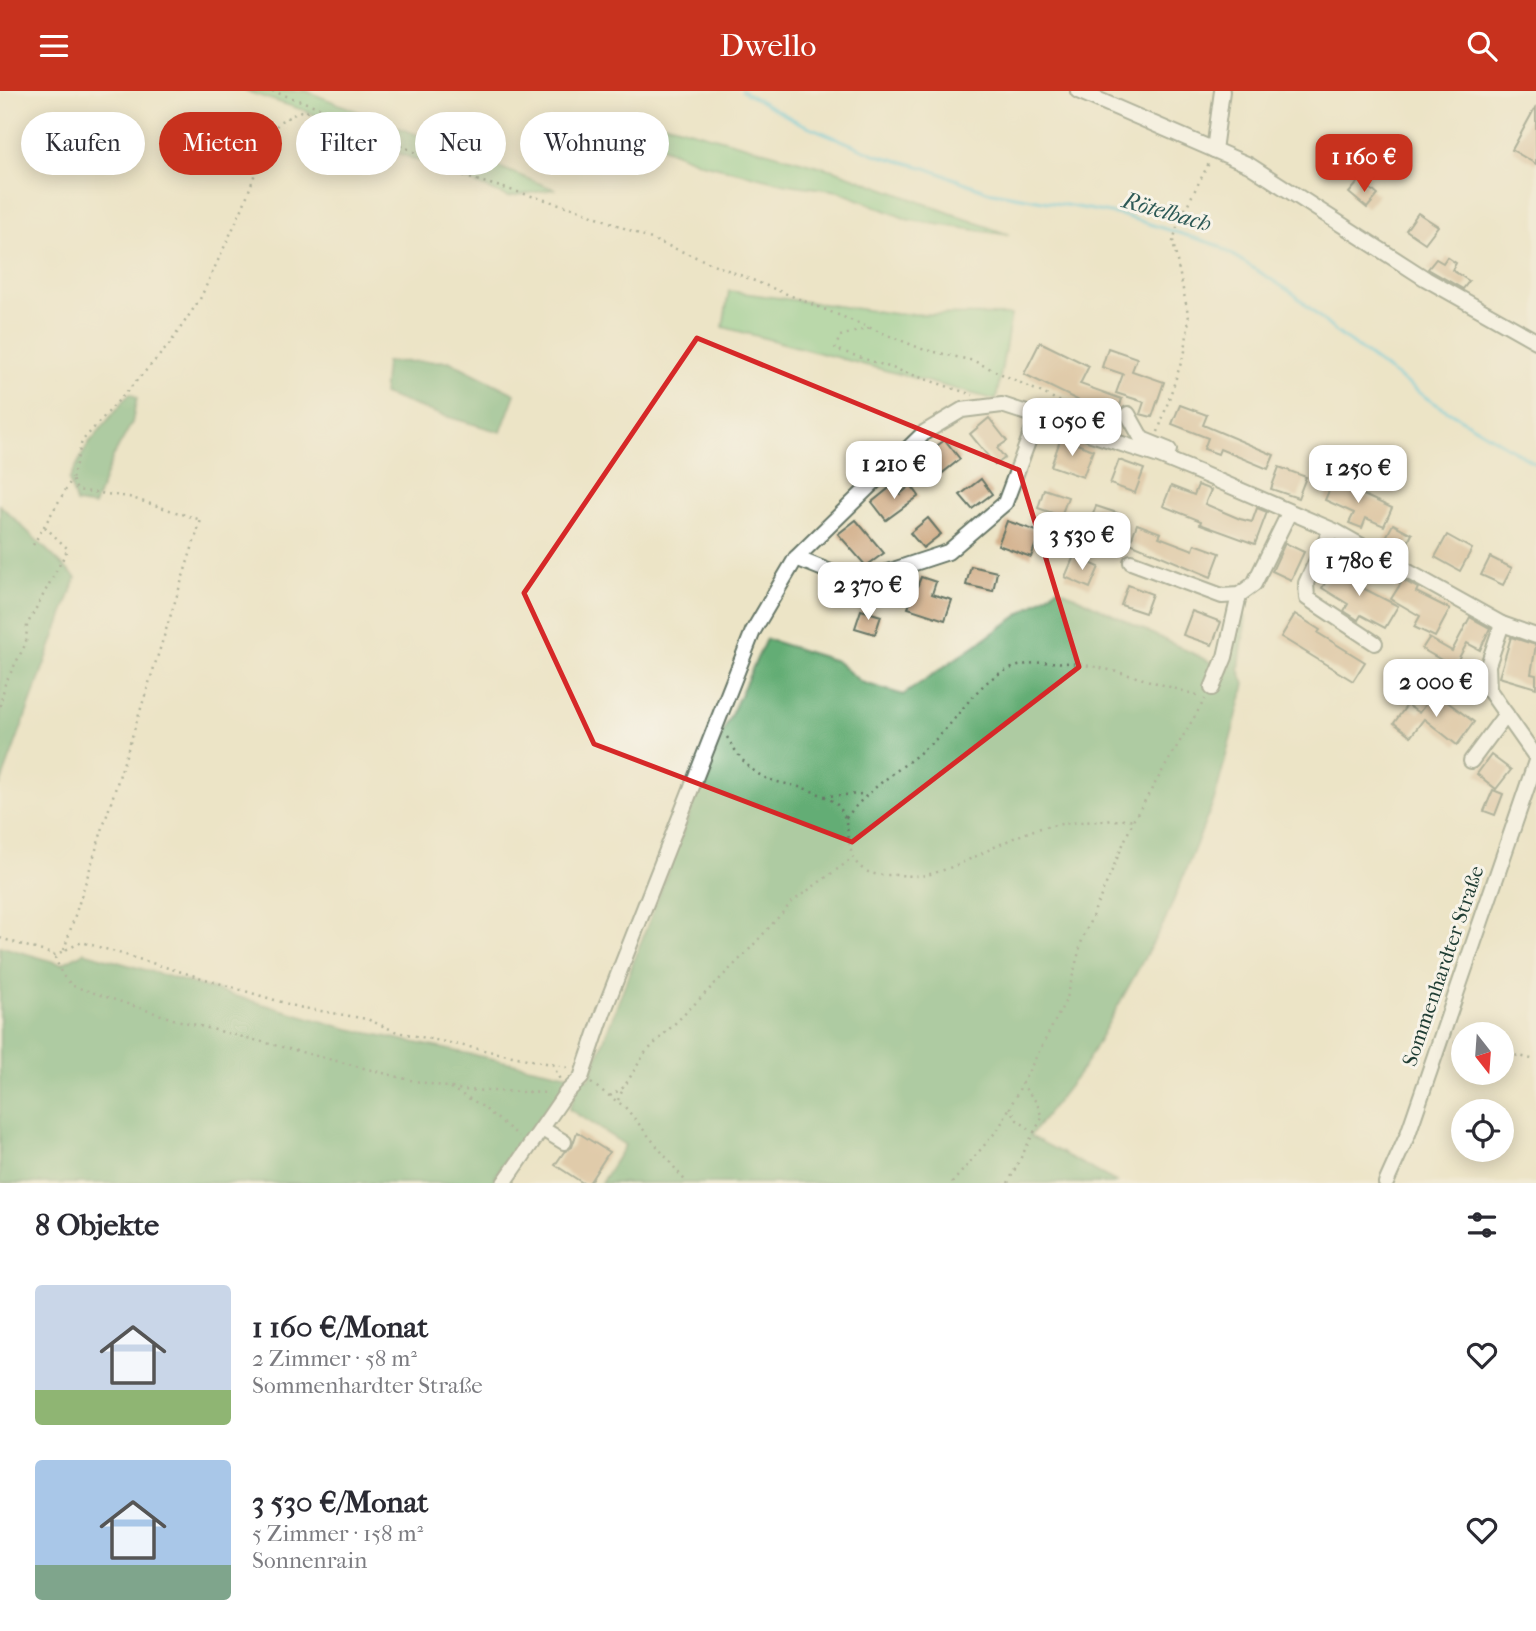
<!DOCTYPE html>
<html lang="de">
<meta charset="utf-8">
<style>
body{margin:0;font-family:"IM FELL French Canon",serif;background:#f7f7f7;color:#2b2b33;height:100vh;display:flex;flex-direction:column;font-size:26px;white-space:nowrap}
*{box-sizing:border-box;margin:0}
p{font-size:23px;color:#7c7c81}
.icon{flex:none;width:38px;height:38px;fill:none;stroke:currentColor;stroke-width:2;stroke-linecap:round;stroke-linejoin:round}
.map{position:relative;height:1092px;overflow:hidden}
.drawer{display:flex;flex-direction:column;background:#fff;flex:1}
.drawer>*{flex:none}
.banner{position:absolute;left:21px;top:21px;width:700px;height:63px;display:flex;gap:14px}
.needle{width:46px;rotate:163deg}
.controls{position:absolute;left:1451px;top:931px;display:grid;gap:14px}
.controls a{display:grid;place-items:center;width:63px;height:63px;border-radius:50%;background:#fff;box-shadow:0 4px 18px #0003;font-size:35px}
.price{position:absolute;translate:-50% -60px;padding:0 16px;border-radius:14px;background:#fff;color:#222;font-size:23px;line-height:46px;filter:drop-shadow(0 2px 4px #0008)}
.price::after{content:'';position:absolute;left:50%;top:42px;width:21px;height:16px;margin-left:-10px;background:inherit;clip-path:polygon(0 0,100% 0,50% 100%)}
.price.selected{background:#c8321e;color:#fff}
ul{padding:0;list-style:none}
li{display:flex;align-items:center;gap:21px;height:175px;padding:0 35px}
li span{display:grid;place-items:center;flex:none;width:196px;height:140px;border-radius:7px;color:#555}
li>.icon{margin-inline-start:auto}
span .icon{width:84px;height:84px;fill:#fffc;stroke-width:1}
li b{font-size:30px}
h2{display:flex;justify-content:space-between;align-items:center;height:84px;padding:0 35px;font-size:30px}
.pill{padding:0 24px;border-radius:32px;background:#fff;box-shadow:0 4px 18px #0003;font-size:24px;line-height:63px}
.pill.selected{background:#c8321e;color:#fff}
header{display:flex;justify-content:space-between;align-items:center;height:91px;padding:0 35px;background:#c8321e;color:#fff;font-size:32px;font-weight:600}
.map>svg:first-child{display:block}
</style>
<header><svg class="icon" aria-label="menu" viewBox="0 0 24 24"><path d="M4 6h16M4 12h16M4 18h16"/></svg>Dwello<svg class="icon" aria-label="search" viewBox="0 0 24 24"><circle cx="10" cy="10" r="6"/><path d="M15 15l6 6"/></svg></header>
<div class="map">
<svg width="1536" height="1092" viewBox="0 0 1536 1092">
<rect width="100%" height="100%" fill="#f7f3e8"/>
<filter id="ink" filterUnits="userSpaceOnUse"><feTurbulence type="fractalNoise" baseFrequency=".0143" numOctaves="2"/><feDisplacementMap in="SourceGraphic" scale="14" xChannelSelector="R" yChannelSelector="G"/><feConvolveMatrix kernelMatrix="1 2 1 2 8 2 1 2 1" color-interpolation-filters="sRGB"/></filter>
<filter id="wash" filterUnits="userSpaceOnUse"><feTurbulence type="fractalNoise" baseFrequency=".00686" numOctaves="4" result="noise"/><feDisplacementMap in="SourceGraphic" scale="28" xChannelSelector="R" yChannelSelector="G"/><feGaussianBlur stdDeviation="1.57" result="paint"/><feColorMatrix in="noise" values="0 0 0 0 0 0 0 0 0 0 0 0 0 0 0 0 0 1.4 0 .05"/><feComposite in="paint" operator="in"/></filter>
<g filter="url(#wash)">
<rect width="100%" height="100%" fill="#ece4c6"/>
<!-- green -->
<g fill="#7bc988" stroke="#4d835e" stroke-width="2">
<path d="M245 0H306L554 98 508 106 391 59 306 20Z"/>
<path d="M660 31 837 80 1009 144 909 129 838 100 787 93 701 72 659 55Z"/>
<path d="M729 200 896 223 1011 224 996 309 723 236Z"/>
</g>
<!-- forest -->
<g fill="#64ad74" stroke="#427554" stroke-width="2">
<path d="M449 270 515 303 501 341 438 323 383 303 386 271Z"/>
<path d="M130 302 137 307 132 332 113 366 94 415 76 412 69 389 88 353Z"/>
<path d="M0 414 76 487 0 695Z"/>
<path d="M1058 497 1229 580 1242 525 1246 526 1239 578 1245 593 1215 707 1166 828 1084 976 1030 1045 1118 1092H601L625 1054 569 1018 577 999 565 992 545 1025 502 1074 492 1092H0V855L62 873 84 861 345 937 589 988 711 667 766 548 836 570 861 591 903 604Z"/>
</g>
<g fill="none" stroke-linecap="round" stroke-linejoin="round">
<!-- stream -->
<path stroke="#61c7df" stroke-width="3.5" d="M742 0 798 31 877 64 926 77 987 100 1121 124 1217 154 1294 203 1336 241 1428 308 1536 373"/>
</g>
<g id="blocks">
<!-- building -->
<g fill="#d1ad88">
<path d="M1536 15V73L1512 59Z"/>
<path d="M1360 89 1378 104 1367 117 1349 102Z"/>
<path d="M1418 122 1438 135 1425 152 1406 139Z"/>
<path d="M1447 166 1456 172 1452 179 1469 190 1463 198 1428 178 1436 168 1443 172Z"/>
<path d="M1040 251 1089 275 1080 293 1122 308 1116 327 1087 317 1088 314 1024 283Z"/>
<path d="M1108 257 1137 267 1132 280 1164 291 1152 326 1140 323 1144 311 1116 302 1123 283 1102 276Z"/>
<path d="M1180 314 1207 324 1203 334 1274 364 1268 378 1220 358 1218 363 1204 358 1208 347 1172 333Z"/>
<path d="M989 327 1007 350 997 357 1005 367 995 374 970 343Z"/>
<path d="M1061 347 1093 359 1083 386 1051 375Z"/>
<path d="M945 349 960 368 940 384 924 364Z"/>
<path d="M1119 369 1144 378 1135 402 1110 393Z"/>
<path d="M1279 376 1306 386 1298 407 1271 398Z"/>
<path d="M981 388 992 403 972 418 960 404Z"/>
<path d="M1333 390 1392 417 1384 435 1366 427 1362 437 1349 432 1354 422 1325 409Z"/>
<path d="M893 394 900 403 911 394 919 405 886 429 872 411Z"/>
<path d="M1198 394 1211 399 1205 413 1240 428 1252 431 1257 417 1267 421 1255 453 1200 433 1201 430 1163 415 1171 395 1194 404Z"/>
<path d="M1044 398 1068 406 1061 425 1038 417Z"/>
<path d="M1096 415 1117 422 1107 450 1086 442Z"/>
<path d="M928 427 941 443 923 457 910 442Z"/>
<path d="M856 429 884 462 866 475 838 443Z"/>
<path d="M1007 430 1040 441 1031 466 998 454Z"/>
<path d="M1137 433 1161 442 1159 446 1193 459 1195 453 1220 462 1211 486 1130 452Z"/>
<path d="M1393 433 1412 443 1404 460 1384 450Z"/>
<path d="M1447 444 1472 458 1460 480 1435 466Z"/>
<path d="M1285 452 1304 461 1291 489 1272 480Z"/>
<path d="M1074 465 1099 476 1090 497 1065 486Z"/>
<path d="M1490 466 1512 477 1503 494 1481 484Z"/>
<path d="M971 475 997 481 993 500 966 494Z"/>
<path d="M1335 475 1358 488 1355 493 1398 515 1385 537 1361 524 1358 529 1344 520 1348 513 1322 497Z"/>
<path d="M921 486 936 491 932 503 952 509 945 529 908 517Z"/>
<path d="M1403 489 1418 497 1416 501 1450 518 1435 546 1414 536 1420 525 1391 508Z"/>
<path d="M1128 494 1152 503 1145 522 1121 514Z"/>
<path d="M861 519 881 525 875 543 855 537Z"/>
<path d="M1192 520 1221 531 1212 554 1183 544Z"/>
<path d="M1295 523 1320 539 1318 542 1365 571 1353 590 1281 546Z"/>
<path d="M1470 526 1490 537 1480 559 1467 552 1454 576 1422 558 1429 547 1452 560Z"/>
<path d="M1511 546 1536 554 1531 583 1536 584V597L1499 586Z"/>
<path d="M1434 601 1474 631 1457 654 1424 628 1411 645 1394 632 1407 614 1419 622Z"/>
<path d="M1491 664 1511 679 1496 698 1477 683Z"/>
<path d="M1493 699 1503 703 1495 724 1484 720Z"/>
<path d="M577 1041 609 1061 589 1092H583L555 1074 564 1061 572 1056Z"/>
</g>
</g>
</g>
<g filter="url(#ink)">
<use href="#blocks" fill-opacity="0" stroke="#677767" stroke-width="2"/>
<g fill="none" stroke-linecap="round" stroke-linejoin="round">
<!-- minor casing -->
<g stroke="#677767" stroke-width="18">
<g id="minor">
<path d="M1078 0 1249 74 1426 188 1536 250"/>
<path d="M1214 59 1222 0"/>
<path d="M1128 323 1142 348 1169 359"/>
<path d="M1331 439 1306 492 1307 507 1375 552"/>
<path d="M796 467 848 488 869 487 948 461 1005 412 1038 324"/>
<path d="M1131 471 1222 505 1239 504 1254 493 1289 422"/>
<path d="M1502 533 1488 574 1489 599 1536 666"/>
<path d="M1212 597 1225 566 1239 504"/>
<path d="M1471 670 1506 623"/>
<path d="M544 1039 564 1051"/>
<path d="M504 1092 566 1002 581 987 603 922 753 540 796 467 925 341 962 319 1002 314 1159 365 1198 381 1337 441 1502 533 1536 545"/>
<path d="M1386 1092 1408 1043 1536 670"/>
</g>
</g>
<!-- path -->
<g stroke="#677767" stroke-width="2.5" stroke-dasharray="2 5" stroke-linecap="butt">
<path d="M272 0 344 25 459 84 580 119 922 258 974 270 1106 332"/>
<path d="M869 237 840 245 835 258 973 304"/>
<path d="M1158 341 1185 260 1189 227 1173 151 1178 132 1209 72"/>
<path d="M33 454 72 388 82 350 169 254 200 208 243 116 266 52 279 31 301 20 337 24"/>
<path d="M0 615 5 593 26 552 27 534 68 458 45 436"/>
<path d="M727 646C762 707 782 681 831 709 857 724 840 763 863 778 873 785 883 784 894 784 904 784 916 786 926 784 963 776 998 751 1034 739 1066 729 1101 731 1134 728"/>
<path d="M824 705 863 703"/>
<path d="M846 727C873 692 906 676 937 647 955 630 972 602 991 588 1045 548 1143 590 1201 605"/>
<path d="M0 847 55 864 82 851 298 916 367 928 397 941 570 977"/>
<path d="M64 859 201 429 129 406 77 399 72 388"/>
<path d="M55 866 62 884 73 895 173 928 410 989 463 999 549 1002"/>
<path d="M1454 951 1463 953"/>
<path d="M1502 961 1536 969"/>
<path d="M553 973 560 989"/>
<path d="M591 992 625 1016 687 1092"/>
<path d="M1021 992 1037 1012 1042 1027 1034 1041"/>
<path d="M450 997 479 1013 519 1045"/>
<path d="M610 1005 624 996 645 962 747 861 793 810 853 767"/>
<path d="M618 1009 624 996"/>
<path d="M952 1092 999 1037 1010 1016"/>
<path d="M1008 1092 1034 1041 1017 1029 1010 1016 1067 907 1082 849 1134 728 1205 608"/>
</g>
<!-- minor -->
<use href="#minor" stroke="#fff" stroke-width="14"/>
</g>
</g>
<!-- marked area -->
<path d="M0 0H1536V1092H0ZM697 247 1019 379 1079 576 852 751 594 653 524 502Z" fill="#ece4c6" fill-opacity=".55" fill-rule="evenodd"/>
<path fill="none" stroke="#d62828" stroke-width="5" stroke-linejoin="round" d="M697 247 1019 379 1079 576 852 751 594 653 524 502Z"/>
<g text-anchor="middle" dominant-baseline="central" stroke-width="6" stroke-linejoin="round" paint-order="stroke">
<!-- street labels -->
<g font-size="21" fill="#1f3d34" stroke="#f7f3e8">
<text transform="translate(1443 875) rotate(-71)">Sommenhardter Straße</text>
</g>
<!-- water labels -->
<g font-size="23" font-style="italic" fill="#2c5956" stroke="#f7f3e8">
<text transform="translate(1167 121) rotate(16)">Rötelbach</text>
</g>
</g>
</svg>
<div class="controls">
<a><svg class="needle" viewBox="-14 -14 28 28"><path d="M0-13l5 13h-10z" fill="#e53935"/><path d="M0 13l5-13h-10z" fill="#7c7c81"/></svg></a>
<a><svg class="icon" aria-label="locate" viewBox="0 0 24 24"><circle cx="12" cy="12" r="6"/><path d="M12 2v4M12 18v4M2 12h4M18 12h4"/></svg></a>
</div>
<b class="price selected" style="left:1364px;top:103px">1 160 €</b>
<b class="price" style="left:1072px;top:367px">1 050 €</b>
<b class="price" style="left:894px;top:410px">1 210 €</b>
<b class="price" style="left:1358px;top:414px">1 250 €</b>
<b class="price" style="left:1082px;top:481px">3 530 €</b>
<b class="price" style="left:1359px;top:507px">1 780 €</b>
<b class="price" style="left:868px;top:531px">2 370 €</b>
<b class="price" style="left:1436px;top:628px">2 000 €</b>
<div class="banner">
<a class="pill">Kaufen</a>
<a class="pill selected">Mieten</a>
<a class="pill">Filter</a>
<a class="pill">Neu</a>
<a class="pill">Wohnung</a>
</div>
</div>
<section class="drawer">
<h2>8 Objekte<svg class="icon" aria-label="filters" viewBox="0 0 24 24"><path d="M4 7h16M4 17h16"/><circle cx="9" cy="7" r="2"/><circle cx="15" cy="17" r="2"/></svg></h2>
<ul>
<li><span style="background:linear-gradient(#c9d6e8 75%,#8fb573 0)"><svg class="icon" aria-label="home" viewBox="0 0 24 24"><path d="M3 11l9-7 9 7M6 9v11h12V9"/></svg></span><div><b>1 160 €/Monat</b><p>2 Zimmer · 58 m²</p><p>Sommenhardter Straße</p></div><svg class="icon" aria-label="heart" viewBox="0 0 24 24"><path d="M12 20l-8-8c-3-5 5-10 8-4 3-6 11-1 8 4z"/></svg></li>
<li><span style="background:linear-gradient(#a9c7e8 75%,#7fa58c 0)"><svg class="icon" aria-label="home" viewBox="0 0 24 24"><path d="M3 11l9-7 9 7M6 9v11h12V9"/></svg></span><div><b>3 530 €/Monat</b><p>5 Zimmer · 158 m²</p><p>Sonnenrain</p></div><svg class="icon" aria-label="heart" viewBox="0 0 24 24"><path d="M12 20l-8-8c-3-5 5-10 8-4 3-6 11-1 8 4z"/></svg></li>
</ul>
</section>
